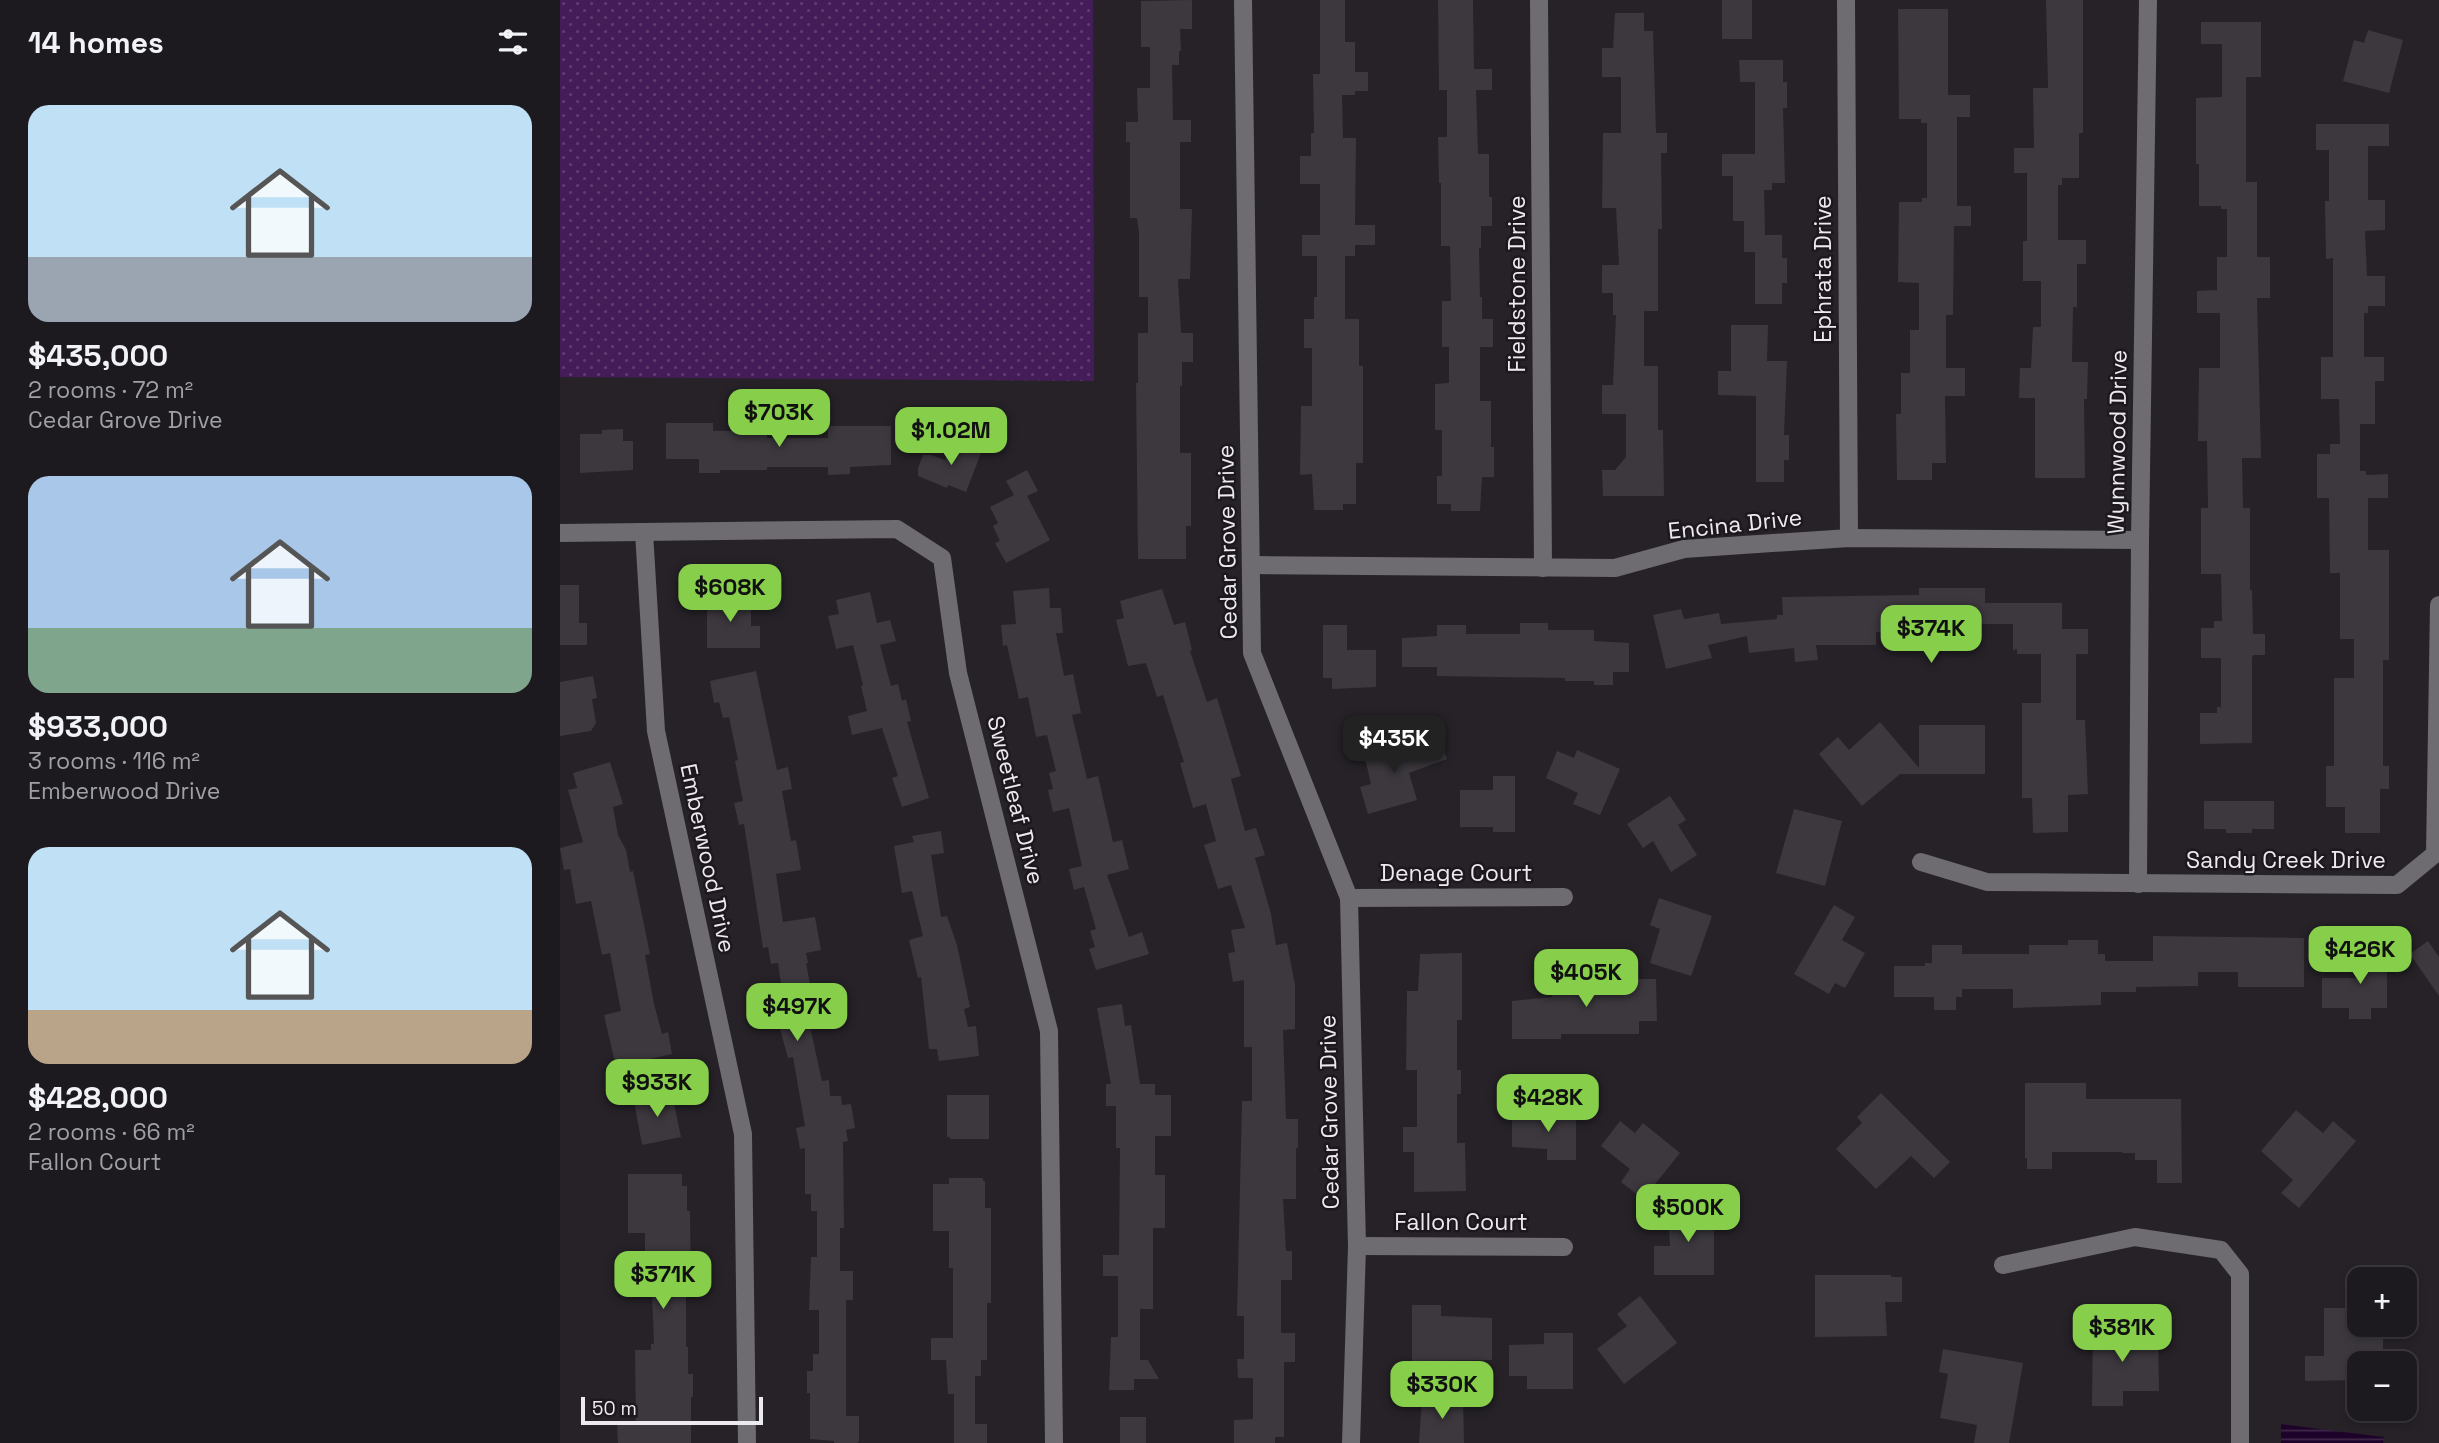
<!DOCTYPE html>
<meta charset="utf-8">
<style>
body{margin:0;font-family:"Space Grotesk",sans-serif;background:#252327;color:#f1f3f6;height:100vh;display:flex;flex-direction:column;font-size:26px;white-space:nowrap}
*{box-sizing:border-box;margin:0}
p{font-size:23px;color:#a0a1a4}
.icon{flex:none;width:38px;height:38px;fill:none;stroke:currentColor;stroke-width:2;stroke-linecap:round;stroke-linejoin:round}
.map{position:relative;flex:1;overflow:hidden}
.panel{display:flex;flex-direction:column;background:#1c1a1e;width:560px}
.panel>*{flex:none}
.buttons{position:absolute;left:1787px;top:1267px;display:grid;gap:14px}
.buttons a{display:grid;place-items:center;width:70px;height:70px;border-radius:14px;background:#1c1a1e;box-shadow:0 4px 10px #0003,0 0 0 2px #3a383c;font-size:35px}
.scale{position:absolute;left:21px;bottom:18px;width:182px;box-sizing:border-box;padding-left:7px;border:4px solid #edeaee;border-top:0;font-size:19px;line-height:24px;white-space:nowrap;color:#edeaee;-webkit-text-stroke:5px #1c181e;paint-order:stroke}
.price{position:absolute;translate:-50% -60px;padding:0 16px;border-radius:14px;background:#87cf4b;color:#111;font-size:23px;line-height:46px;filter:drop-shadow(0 2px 4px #0008)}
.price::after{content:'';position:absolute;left:50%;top:42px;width:21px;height:16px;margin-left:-10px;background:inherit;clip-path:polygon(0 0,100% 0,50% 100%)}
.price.on{background:#222;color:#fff}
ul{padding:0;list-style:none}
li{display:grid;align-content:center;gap:14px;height:371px;padding:0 28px}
li span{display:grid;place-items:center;height:217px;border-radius:21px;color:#555}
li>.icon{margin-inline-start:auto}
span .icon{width:126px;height:126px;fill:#fffc;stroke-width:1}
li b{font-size:30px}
h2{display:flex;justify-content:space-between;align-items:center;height:84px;padding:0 28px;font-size:30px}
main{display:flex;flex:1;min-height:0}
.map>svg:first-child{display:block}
</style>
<main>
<section class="panel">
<h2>14 homes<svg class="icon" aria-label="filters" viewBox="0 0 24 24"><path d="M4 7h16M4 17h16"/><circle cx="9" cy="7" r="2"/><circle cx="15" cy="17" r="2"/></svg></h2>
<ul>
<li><span style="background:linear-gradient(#bfe0f5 70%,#9aa5b1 0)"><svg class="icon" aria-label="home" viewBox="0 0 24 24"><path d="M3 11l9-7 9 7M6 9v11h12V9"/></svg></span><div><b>$435,000</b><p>2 rooms · 72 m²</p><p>Cedar Grove Drive</p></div></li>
<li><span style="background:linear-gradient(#a9c7e8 70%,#7fa58c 0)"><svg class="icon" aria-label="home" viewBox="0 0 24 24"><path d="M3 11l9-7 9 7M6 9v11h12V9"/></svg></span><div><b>$933,000</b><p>3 rooms · 116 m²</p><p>Emberwood Drive</p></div></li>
<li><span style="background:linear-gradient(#bfe0f5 75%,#b9a48a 0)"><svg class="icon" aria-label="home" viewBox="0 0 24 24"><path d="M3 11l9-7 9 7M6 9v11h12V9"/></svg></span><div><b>$428,000</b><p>2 rooms · 66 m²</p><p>Fallon Court</p></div></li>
</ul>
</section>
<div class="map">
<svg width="1879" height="1443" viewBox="0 0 1879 1443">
<defs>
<pattern id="park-dots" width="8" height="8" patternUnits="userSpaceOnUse" patternTransform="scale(1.75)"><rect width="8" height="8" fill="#441c57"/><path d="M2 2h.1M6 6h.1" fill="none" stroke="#5f3d6f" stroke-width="1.8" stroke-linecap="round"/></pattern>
<pattern id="water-rules" width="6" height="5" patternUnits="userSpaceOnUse" patternTransform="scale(1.75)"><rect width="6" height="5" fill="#1d0329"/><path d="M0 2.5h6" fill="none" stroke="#3e2848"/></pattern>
</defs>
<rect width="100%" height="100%" fill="#262228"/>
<!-- park -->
<path fill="url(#park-dots)" d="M0 0H533L534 381 0 377Z"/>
<!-- water -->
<path fill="url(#water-rules)" d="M1721 1424 1824 1437 1823 1443H1721Z"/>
<!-- building -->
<g fill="#3c383e">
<path d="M632 0V29H620L621 51H619V65H612L613 120H631V142H620V209H632L630 279H618L621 333H633V362H622V386H620V453H631V526H626V559H578L576 383H578V333H588V297H579V233L577 218H570V142H566V122H578L577 88H590V47H581V1Z"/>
<path d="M760 0H785V42H795V72H808V91H795V95H782L783 138H796L795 225H815V245H795V256H785V319H799V366H803V463H796V504H783V510H754L752 474 740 475 741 406H752V348H744V319H754V297H757V256H742V235H760V184H740V156H751V133H754L753 74H760Z"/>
<path d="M878 0H913L914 69H932V90H916L918 154H929V197H932V226H921V248H919L920 297H922V319H933V347H920V401H931V447H934V477H922L920 511H891V504H877V476H882V430H875V384L889 383V347H882V301H891L890 246H881V183H879L878 137H887V90H879Z"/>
<rect x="1162" y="0" width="30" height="39"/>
<path d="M1486 0H1523V133H1519V178H1502V185H1498V240H1526V264H1517V307H1513L1512 362H1528L1527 399H1524L1525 478H1475V398H1459L1460 368H1471L1473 327H1481V281H1463V241H1467V173H1454V148H1474L1473 88H1488Z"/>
<path d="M1338 9H1388V95H1410V117H1397V206H1411V226H1394L1393 315H1386V368H1405V396H1385L1386 463H1372V480H1337L1336 414H1341V373H1350V330H1359V283L1338 282 1339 202H1362V198H1367V123H1361V119H1339Z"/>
<path d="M1055 13H1084V31H1093L1096 133H1107V153H1101L1102 229H1098V311H1084V366H1098V430H1103L1104 496H1043L1042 470H1055L1066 457V414H1042V385H1053L1056 315H1053V293H1042V265H1059L1056 208H1042L1043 133H1061V77H1042V48H1053Z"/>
<path d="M1641 22H1701V77H1686V182H1697V257H1710V298H1697L1701 458H1682L1683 508H1690V590H1692L1693 634H1705V655H1693L1692 658V743L1640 744V713H1657V707H1661V658H1641V628H1654V621H1662L1661 574H1641V508H1648L1647 441H1638L1639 368H1660V313H1637V291L1657 290V257H1667V209H1661V206H1639V164H1636V98L1662 97V44H1641Z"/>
<path d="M1808 30 1843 40 1829 93 1783 81 1794 40 1804 43Z"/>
<path d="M1179 60H1223V82H1227V108H1223L1225 183H1212V190H1204L1205 235H1222V258H1227V283H1222V304H1195V252H1184V221H1173V176H1162V154H1195V82H1180Z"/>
<path d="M1756 124H1829V146H1808V200H1825V230L1805 231 1807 276H1825V306H1808V313H1804V357H1824V381H1815V424H1800V471H1806V475L1828 474V498H1808V550H1829V660H1823V766H1829V789H1820V833H1785V807H1766V766H1774V678H1794V639H1780V573H1770L1769 498H1757V454H1770V444H1780L1779 399H1761V357H1773V258L1766 259 1765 201H1769V150H1756Z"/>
<path d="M1171 325H1208L1207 361H1227L1224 435H1229V460H1224V482H1196V396L1158 395V371H1171Z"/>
<path d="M106 423H153V431H207V438H268V426H331V465L290 467V474L268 475V467H207V470H160V473H139V459H106Z"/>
<path d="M63 429V441H73V470L20 473V434H42V430Z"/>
<path d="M392 441 421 453 406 492 388 485 387 488 358 476V468L363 455H371L385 460Z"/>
<path d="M467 470 478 491 467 496 490 540 446 563 435 543 440 541 433 526 438 523 430 507 454 495 446 481Z"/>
<path d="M0 585H19V623H27V645H0Z"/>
<path d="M489 588 490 608H501L503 633H496L504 676 513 674 521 713 512 715 527 779 538 776 553 842 562 840 569 869 547 875 569 937 582 932 589 954 536 970 529 949 535 947 530 931 536 929 524 887 514 890 509 869 522 866 509 808 493 812 488 790 493 789 489 773 496 771 487 735 476 737 468 697 459 699 447 645 443 646 441 625 456 624 453 591Z"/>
<path d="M1359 588H1425V603H1502V629H1528V654H1516V720H1525L1528 794 1508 795V832L1473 833 1472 798H1462V703H1481V654H1457V649L1453 650V624H1411V638H1359V632H1316V645H1256L1258 660 1235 662 1234 648 1189 653 1187 636 1148 645 1152 658 1106 669 1093 615 1121 609 1124 619 1159 613 1161 624 1217 619V615H1223L1222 597 1359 595Z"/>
<path d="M602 589 614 625 625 622 632 650 630 651 647 702 657 698 681 776 671 779 685 831 696 828 705 855 695 858 711 914 716 945 727 943 735 985V1029L723 1030 726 1119H738V1148H736V1199H723L726 1251H732V1280H721V1333H735V1362H724V1437H715V1443H674V1420L693 1419V1378H678L677 1359H684V1316H677L682 1101H692V1047H684V980L673 982 668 953 675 952 671 930 685 928 671 885 658 889 644 845 656 841 646 804 633 808 620 763 624 762 603 695 597 697 586 663 568 666 556 620 564 618 560 601Z"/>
<path d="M310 592 317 623 330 620 336 641 320 645 331 686 338 684 342 701 346 699 351 721 347 722 369 798 342 807 332 778 338 776 322 728 292 735 288 716 307 711 301 686 303 685 293 645 276 649 268 616 279 614 276 600Z"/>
<path d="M147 595H175V605H191V626H200V648H147Z"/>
<path d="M960 623H988V630H1034V641L1069 643V672H1053V685H1034V681H1005V678L877 676V667H842V638L877 636V625H906V634H960Z"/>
<path d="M763 625H787V650H816V687L772 689V678H763Z"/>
<path d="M196 671 217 770 228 767 232 789 222 791 231 841 236 840 241 870 216 874 223 922 255 917 261 950 246 953 248 963H246L257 1020 249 1022 262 1081 269 1080 270 1096H281L282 1105 291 1104 295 1128 286 1130 288 1141 283 1142 284 1228H280V1271H293V1300H286V1416H299V1441L297 1443H274V1441L250 1439V1393H247V1371H253V1354H259V1310H249L251 1257H257V1211H251V1194H245V1148L240 1149 236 1128 245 1126 233 1057 228 1058 214 1007 224 1005 218 963 211 964 208 947 203 948 184 824 179 825 174 803 183 801 175 761 178 760 169 717 163 718 159 702 154 703 150 681Z"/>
<path d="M33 676 37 698 32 699 36 723 31 731 0 736V682Z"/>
<path d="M1320 722 1359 768V725H1425V774H1340L1302 806 1259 754 1278 737 1289 750Z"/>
<path d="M831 741 835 758 882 745 887 759 849 773 857 800 808 814 800 787 811 784 803 749Z"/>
<path d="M1017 750 1060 769 1040 815 1013 804 1018 793 986 778 997 751 1014 758Z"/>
<path d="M50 762 63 804 53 807 58 835 66 850 70 872 73 871 90 954 85 955 94 1004 102 1034 108 1032 112 1054 56 1067 44 1015 61 1011 50 953 42 955 31 901 16 904 10 869 4 870 0 848 23 842 8 790 17 788 13 773Z"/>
<path d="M933 776H955V832H933V827H900V790H933Z"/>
<path d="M1110 796 1126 820 1118 825 1137 855 1111 872 1093 841 1083 848 1067 824Z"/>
<path d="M1644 801H1714V829H1692V833H1666V829H1644Z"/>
<path d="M1234 809 1282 821 1265 886 1216 873Z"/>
<path d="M381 831 384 853 371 855 381 917 387 916 397 945 410 1007 404 1009 408 1027 416 1026 419 1056 379 1061 377 1049H369L361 977 358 978 349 940 363 936 352 891 342 893 334 846 354 842 352 836Z"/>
<path d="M1099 898 1152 916 1131 976 1090 963 1100 929 1090 925Z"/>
<path d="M1274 905 1295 917 1282 940 1305 953 1285 988 1275 983 1269 994 1234 974Z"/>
<path d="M1593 936 1744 938V987H1678V972H1638V986L1576 987V992H1541V1005L1453 1008V989H1402V997H1396V1010H1374V997H1334V966H1365V963H1372V945H1402V954H1469V945H1508V940H1538V954H1545V961H1593Z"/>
<path d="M1868 941 1879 957V996L1850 954Z"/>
<path d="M1800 947H1827V1008H1811V1019H1789V1008H1762V978H1800Z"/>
<path d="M902 953V1020H897V1070H901V1094H897V1143H905L906 1191 854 1192V1152H843V1127H857V1070H846L847 991H858L860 954Z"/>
<path d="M1016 976V979H1096L1097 1021H1079V1034H1001V1039H952V1001L992 997V977Z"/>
<path d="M562 1004 565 1026 571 1025 580 1084H595V1095H611V1136H595V1175H605V1228H593V1309H580V1360H588L599 1379H574V1390H549L551 1337H558V1276H543V1255H559L560 1148H556V1106H546V1084H551L537 1008Z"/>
<path d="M1465 1083H1526V1099H1621L1622 1183H1597V1160H1575V1153H1562V1152H1492V1169H1467V1158H1465Z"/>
<path d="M1321 1093 1390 1162 1374 1178 1351 1156 1316 1189 1276 1149 1302 1123 1297 1117Z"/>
<path d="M112 1094 121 1137 82 1145 74 1101Z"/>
<path d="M387 1095H429V1139H390V1137H387Z"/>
<path d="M987 1109H1016V1160H987V1149L952 1147V1118H987Z"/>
<path d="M1736 1110 1763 1133 1773 1121 1796 1141 1739 1208 1721 1193 1733 1180 1701 1151Z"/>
<path d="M1060 1121 1075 1133 1083 1123 1120 1153 1083 1199 1061 1182 1070 1169 1041 1146Z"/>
<path d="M68 1174H122V1186H127V1211H130L131 1296H126V1347H128V1374H133V1397H131V1443H58L57 1424H76L75 1350H91V1344H94L92 1293H85V1233H68Z"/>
<path d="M389 1178H423V1181H425V1208H431V1303H427V1360H421V1376H415V1424H427V1443H394V1394H388L386 1360H371V1338H393V1268H389V1231H373V1184H389Z"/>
<path d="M1108 1208H1154V1275H1094V1246H1110Z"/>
<path d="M1255 1275H1331V1277H1342V1302H1325L1327 1336 1255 1337Z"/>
<path d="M1080 1296 1117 1343 1064 1384 1037 1349 1067 1326 1057 1314Z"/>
<path d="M852 1305H881V1316L932 1318V1360L852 1361Z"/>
<path d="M1764 1308H1799V1325H1823V1363H1799V1380L1745 1381V1356H1764Z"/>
<path d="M1533 1318H1556V1335L1598 1337 1599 1391H1563V1406H1532Z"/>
<path d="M984 1333H1013V1389H967V1376H949V1345L984 1344Z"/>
<path d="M1383 1349 1463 1363 1449 1443H1414L1417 1425 1380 1418 1388 1374 1379 1372Z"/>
<path d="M862 1399H903L904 1443H859Z"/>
<rect x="560" y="1417" width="26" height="26"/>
</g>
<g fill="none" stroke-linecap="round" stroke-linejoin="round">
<!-- minor -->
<g stroke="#6e6c70" stroke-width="18">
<path d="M683 0 692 653 789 898 797 1246 791 1443"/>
<path d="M979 0 983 568"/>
<path d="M1286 0 1289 538"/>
<path d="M84 532 96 731 183 1134 187 1443"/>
<path d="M0 533 337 529 382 558 398 673 489 1031 494 1443"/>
<path d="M692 565 1055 568 1124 549 1289 538 1580 540"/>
<path d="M1361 862 1427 882 1837 885 1875 854 1879 605"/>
<path d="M1578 884 1580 540 1588 0"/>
<path d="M789 898 1004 897"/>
<path d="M797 1246 1004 1247"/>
<path d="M1443 1265 1575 1237 1661 1250 1680 1274V1443"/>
</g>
</g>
<g text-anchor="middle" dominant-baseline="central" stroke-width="5" stroke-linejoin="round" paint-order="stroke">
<!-- street labels -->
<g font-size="23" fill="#edeaee" stroke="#1c181e">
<text transform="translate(1263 269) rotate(-90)">Ephrata Drive</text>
<text transform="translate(957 284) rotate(-90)">Fieldstone Drive</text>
<text transform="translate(1557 442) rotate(-89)">Wynnwood Drive</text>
<text transform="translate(1175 524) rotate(-6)">Encina Drive</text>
<text transform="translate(667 542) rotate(-91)">Cedar Grove Drive</text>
<text transform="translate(456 800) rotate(76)">Sweetleaf Drive</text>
<text transform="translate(148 858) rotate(78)">Emberwood Drive</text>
<text x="1726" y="860">Sandy Creek Drive</text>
<text x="896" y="873">Denage Court</text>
<text transform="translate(769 1112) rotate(-91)">Cedar Grove Drive</text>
<text x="901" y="1222">Fallon Court</text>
</g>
</g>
</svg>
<div class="buttons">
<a>+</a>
<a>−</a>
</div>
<div class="scale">50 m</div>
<b class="price" style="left:219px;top:449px">$703K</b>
<b class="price" style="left:391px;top:467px">$1.02M</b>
<b class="price" style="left:170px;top:624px">$608K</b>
<b class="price" style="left:1371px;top:665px">$374K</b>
<b class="price on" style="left:834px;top:775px">$435K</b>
<b class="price" style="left:1800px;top:986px">$426K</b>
<b class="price" style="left:1026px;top:1009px">$405K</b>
<b class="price" style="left:237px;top:1043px">$497K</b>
<b class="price" style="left:97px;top:1119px">$933K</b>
<b class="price" style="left:988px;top:1134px">$428K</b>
<b class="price" style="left:1128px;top:1244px">$500K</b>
<b class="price" style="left:103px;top:1311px">$371K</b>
<b class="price" style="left:1562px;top:1364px">$381K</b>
<b class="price" style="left:882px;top:1421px">$330K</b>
</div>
</main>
